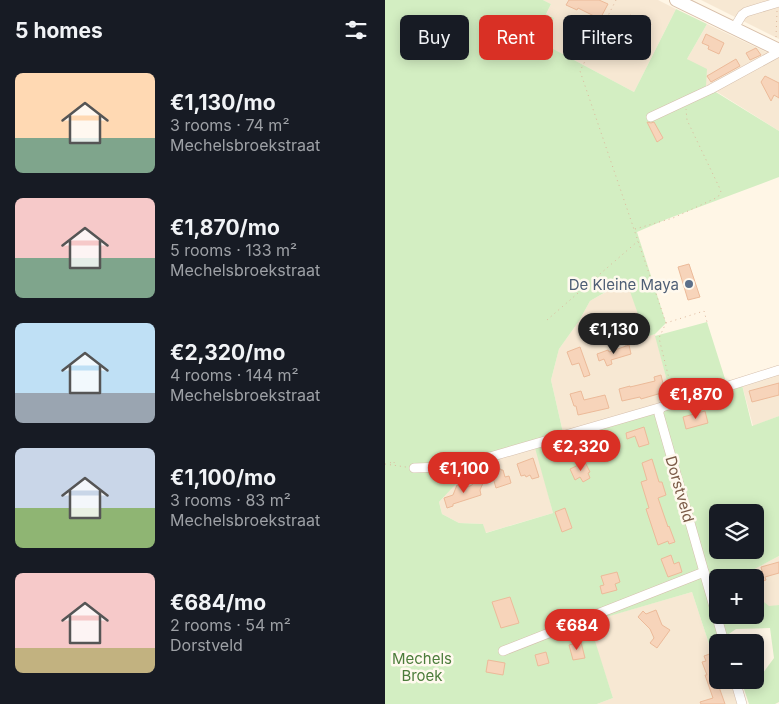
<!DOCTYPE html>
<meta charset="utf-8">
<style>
body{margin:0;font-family:Inter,sans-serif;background:#20242c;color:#f1f3f6;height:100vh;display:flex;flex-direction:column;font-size:19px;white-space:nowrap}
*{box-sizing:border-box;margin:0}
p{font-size:16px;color:#9ea1a6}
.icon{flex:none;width:28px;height:28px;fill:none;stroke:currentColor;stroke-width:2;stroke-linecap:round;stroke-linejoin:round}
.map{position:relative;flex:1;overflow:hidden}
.sheet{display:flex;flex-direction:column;background:#171b24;width:385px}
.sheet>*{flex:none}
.banner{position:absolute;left:15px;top:15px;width:304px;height:45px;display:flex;gap:10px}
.fabs{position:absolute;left:324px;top:504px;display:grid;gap:10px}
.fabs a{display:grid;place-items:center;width:55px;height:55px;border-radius:8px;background:#171b24;box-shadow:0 2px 12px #0003;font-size:25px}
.price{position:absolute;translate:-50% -42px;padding:0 11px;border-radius:18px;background:#d93025;color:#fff;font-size:16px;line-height:32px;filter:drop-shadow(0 1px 2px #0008)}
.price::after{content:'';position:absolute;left:50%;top:30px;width:15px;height:11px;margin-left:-8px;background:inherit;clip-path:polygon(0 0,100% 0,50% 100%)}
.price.current{background:#222;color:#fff}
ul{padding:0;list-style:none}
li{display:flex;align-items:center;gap:15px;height:125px;padding:0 15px}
li span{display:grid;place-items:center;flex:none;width:140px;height:100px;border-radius:8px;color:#555}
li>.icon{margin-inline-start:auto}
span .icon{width:60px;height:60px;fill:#fffc;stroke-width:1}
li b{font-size:21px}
h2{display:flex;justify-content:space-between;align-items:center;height:60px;padding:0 15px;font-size:21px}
.tag{padding:0 18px;border-radius:8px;background:#171b24;box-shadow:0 2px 12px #0003;font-size:18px;line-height:45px}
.tag.current{background:#d93025;color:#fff}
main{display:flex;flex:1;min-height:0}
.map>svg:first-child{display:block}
</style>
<main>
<section class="sheet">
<h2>5 homes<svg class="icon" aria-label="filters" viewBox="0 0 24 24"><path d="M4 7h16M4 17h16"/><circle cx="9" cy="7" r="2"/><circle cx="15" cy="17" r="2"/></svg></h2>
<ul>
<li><span style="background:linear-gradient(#ffd9b3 65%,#7fa58c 0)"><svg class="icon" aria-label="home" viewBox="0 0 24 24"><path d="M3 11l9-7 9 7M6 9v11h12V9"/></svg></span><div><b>€1,130/mo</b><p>3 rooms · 74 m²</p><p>Mechelsbroekstraat</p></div></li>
<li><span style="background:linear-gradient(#f6c9c9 60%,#7fa58c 0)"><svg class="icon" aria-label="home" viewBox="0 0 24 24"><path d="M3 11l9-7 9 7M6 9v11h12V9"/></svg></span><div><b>€1,870/mo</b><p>5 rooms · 133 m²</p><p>Mechelsbroekstraat</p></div></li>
<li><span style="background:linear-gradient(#bfe0f5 70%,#9aa5b1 0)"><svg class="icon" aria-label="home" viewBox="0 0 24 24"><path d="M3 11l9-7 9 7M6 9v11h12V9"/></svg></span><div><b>€2,320/mo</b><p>4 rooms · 144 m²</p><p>Mechelsbroekstraat</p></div></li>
<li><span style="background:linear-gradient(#c9d6e8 60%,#8fb573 0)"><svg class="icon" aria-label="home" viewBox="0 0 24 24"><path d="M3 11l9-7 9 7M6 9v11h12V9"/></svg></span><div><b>€1,100/mo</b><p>3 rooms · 83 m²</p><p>Mechelsbroekstraat</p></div></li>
<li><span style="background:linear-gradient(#f6c9c9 75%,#c2b280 0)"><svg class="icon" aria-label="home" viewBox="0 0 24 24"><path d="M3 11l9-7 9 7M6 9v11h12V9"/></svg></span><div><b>€684/mo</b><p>2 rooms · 54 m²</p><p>Dorstveld</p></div></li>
</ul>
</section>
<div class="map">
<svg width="394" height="704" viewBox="0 0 394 704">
<rect width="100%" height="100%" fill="#fff6e6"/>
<!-- residential -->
<g fill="#f7e8d3">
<path d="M158 0H273L291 9 249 92 159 44 169 18 161 14 166 4Z"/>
<path d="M316 0H394V39Z"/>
<path d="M322 24 394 58V131L321 85 302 59Z"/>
<path d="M242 280 261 337 270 334 289 407 179 437 166 380 174 349 194 321 205 301Z"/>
<path d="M394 373V416L368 426 357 385Z"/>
<path d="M151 448 168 513 100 533 98 524 74 523 57 514 54 502 72 483 70 469Z"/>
<path d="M394 556V605L384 607 370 595V578L363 577 361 573Z"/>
<path d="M307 592 325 647 333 642 332 680H345L352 704H212L228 698 203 622Z"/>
</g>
<!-- green -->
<path fill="#d3eec2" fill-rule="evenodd" d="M0 0H158L166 4 161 14 169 18 159 44 249 92 291 9 322 24 302 59 322 69 321 86 394 131V177L282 219 252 232 281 323 270 334 261 337 241 280 205 301 194 321 174 349 166 380 179 437 289 407 270 336 322 322 341 382 345 388 357 385 367 426 394 416V556L362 573 363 577 332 578V615H370V595L384 606 394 605V702L390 704H364L356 680H370V674L378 673 389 658 385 628 351 629 325 647 307 592 204 622 228 698 212 704H0ZM150 448 168 513 101 533 98 524 74 523 57 514 54 502 72 483 70 469ZM332 512H370V550H332Z"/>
<!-- building -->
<g fill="#f7d4ba" stroke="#ecba99">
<path d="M184 0H214L223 4 215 19 193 8 192 10 181 5Z"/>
<path d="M245 15 266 24 260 38 239 28Z"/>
<path d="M321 34 339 43 334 54 323 49 324 46 317 43Z"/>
<path d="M371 48 376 55 365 60 361 53Z"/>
<path d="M351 59 355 66 326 82 322 76Z"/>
<path d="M380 76 394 83V98L389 95 386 101 376 82Z"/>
<path d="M262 122 266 123 269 122 278 138 272 142Z"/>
<path d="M304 264 315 297 303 300 293 267Z"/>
<path d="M249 329 253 341 240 345 236 333Z"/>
<path d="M244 345 246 354 226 360 227 364 222 366 219 359 214 361 212 354 223 350 224 352Z"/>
<path d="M195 347 205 375 199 377 194 363 187 365 182 352Z"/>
<path d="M276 375 280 392 256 399 255 397 237 401 234 389 245 386V387L270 381 269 377Z"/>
<path d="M394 383V395L367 402 364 391Z"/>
<path d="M196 391 199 400 220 395 224 408 193 415 191 406H189L185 394Z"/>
<path d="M320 411 323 423 301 429 298 417Z"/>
<path d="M259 427 264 444 254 447 250 436 242 439 241 433Z"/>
<path d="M148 458 154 477 147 479 145 475 141 477 140 475 136 476 132 464Z"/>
<path d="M267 459 274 482H277L281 495 273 498 283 527 284 526 290 542 284 544 283 541 273 545 261 509 264 508 256 482 262 480 257 463Z"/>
<path d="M200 462 205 472 203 473 205 478 198 482 195 477 190 480 185 469Z"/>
<path d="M116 469V470H118L120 477 124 476 126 483 111 488 106 471Z"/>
<path d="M91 479 98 483 95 490 96 495 68 504V506L62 508 59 498 68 495 72 485 78 489 87 485Z"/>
<path d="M180 508 187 528 177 532 170 512Z"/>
<path d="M286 555 289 564 294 562 297 572 283 577 276 559Z"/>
<path d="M394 562V573L380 577 381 580 370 584V577L378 575 376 567Z"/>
<path d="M232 572 235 582 230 584 232 590 217 594 215 586 219 585 216 576Z"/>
<path d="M125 597 134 623 116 628 107 602Z"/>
<path d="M271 610 277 625 285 630 272 648 265 643 269 638 265 629 253 617 258 611 261 614Z"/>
<path d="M354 636 357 642H345V639Z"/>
<path d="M196 642 200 658 188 660 184 645Z"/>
<path d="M161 652 164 663 153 666 150 655Z"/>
<path d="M330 652 332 659V665L329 666 332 676V680H334L336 686 334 687 340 704H316L315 702 328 698 320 675H322L317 662 321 661 319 656Z"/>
<path d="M103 660 120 663 118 675 101 672Z"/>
</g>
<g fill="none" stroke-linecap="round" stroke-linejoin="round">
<!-- street casing -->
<g stroke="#d5bfad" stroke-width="10">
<g id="street">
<path d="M349 28 357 15 361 12 394 2"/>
<path d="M266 117 326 89 394 52"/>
<path d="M277 407 274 410V414L339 642"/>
<path d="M29 468 60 467 91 461 277 407 394 370"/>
<path d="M118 651 319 572"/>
<path d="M350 680 357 704"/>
</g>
</g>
<!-- secondary casing -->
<g stroke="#d8bfa9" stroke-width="14">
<path id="secondary" d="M291 0 394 50"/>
</g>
<!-- path -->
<g stroke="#ddb79c" stroke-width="1" stroke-dasharray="1 4" stroke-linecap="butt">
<path d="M231 0 195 71 281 323"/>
<path d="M391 37 392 11"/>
<path d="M250 229 288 218 333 197 336 191 302 120 301 109"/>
<path d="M162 320 253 241"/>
<path d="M288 395 274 338 281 323 319 311 322 322"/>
<path d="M5 463 8 461 11 465"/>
<path d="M0 464 21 467"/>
</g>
<!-- street -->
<use href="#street" stroke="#fff" stroke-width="9"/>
<!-- secondary -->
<use href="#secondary" stroke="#fff" stroke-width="12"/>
</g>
<!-- markers -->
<circle fill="#5c6f8a" stroke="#fff9ee" stroke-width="2" cx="304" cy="284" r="5"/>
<g text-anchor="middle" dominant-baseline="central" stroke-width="5" stroke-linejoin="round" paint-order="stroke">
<!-- service labels -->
<g font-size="15" fill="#4e5e75" stroke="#fff9ee" text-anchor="end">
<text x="294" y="284">De Kleine Maya</text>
</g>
<!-- street labels -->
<g font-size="15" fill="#7b5b47" stroke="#fff9ee">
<text transform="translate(295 489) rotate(74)">Dorstveld</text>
</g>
<!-- park labels -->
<g font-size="15" fill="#4c7c3b" stroke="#fff9ee">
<text x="37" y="658">Mechels<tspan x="37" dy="17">Broek</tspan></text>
</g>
</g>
</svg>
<div class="fabs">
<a><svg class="icon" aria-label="layers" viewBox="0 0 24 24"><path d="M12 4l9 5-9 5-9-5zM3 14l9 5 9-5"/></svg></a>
<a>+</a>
<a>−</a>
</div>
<b class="price current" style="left:229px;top:355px">€1,130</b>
<b class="price" style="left:311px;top:420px">€1,870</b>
<b class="price" style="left:196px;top:472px">€2,320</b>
<b class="price" style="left:79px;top:494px">€1,100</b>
<b class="price" style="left:192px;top:651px">€684</b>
<div class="banner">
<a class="tag">Buy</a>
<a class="tag current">Rent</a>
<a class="tag">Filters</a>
</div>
</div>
</main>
